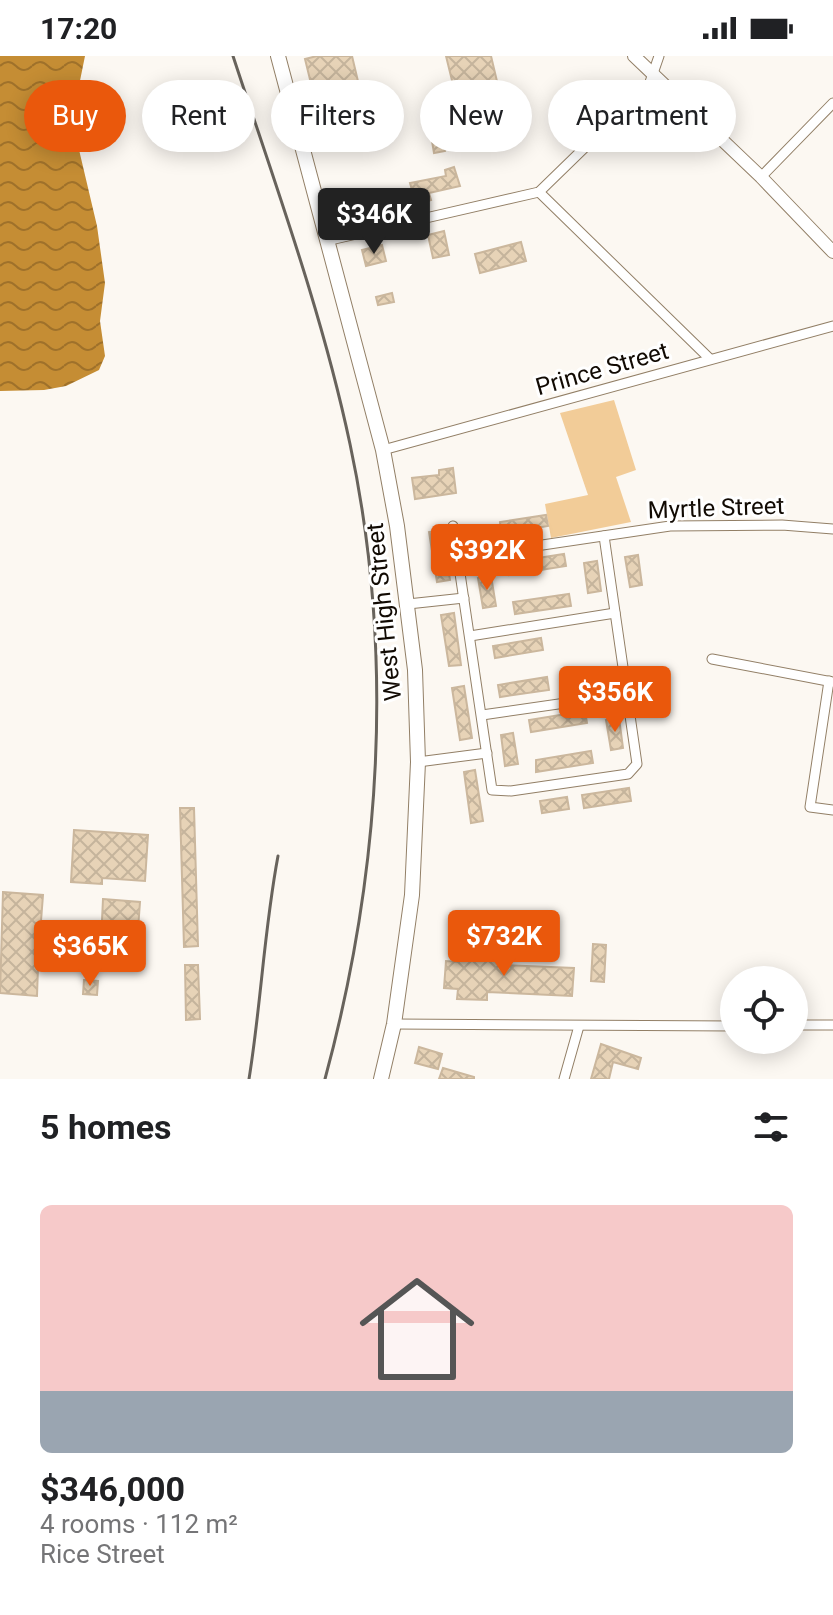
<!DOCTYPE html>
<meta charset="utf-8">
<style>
body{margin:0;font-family:Roboto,sans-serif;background:#f2f2f2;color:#202124;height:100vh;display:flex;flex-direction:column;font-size:30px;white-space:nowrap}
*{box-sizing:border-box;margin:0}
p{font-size:26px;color:#757577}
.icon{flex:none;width:44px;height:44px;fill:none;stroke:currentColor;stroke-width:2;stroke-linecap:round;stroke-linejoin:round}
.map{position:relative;height:1023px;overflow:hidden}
.details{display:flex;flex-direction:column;background:#fff;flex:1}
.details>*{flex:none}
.hud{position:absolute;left:24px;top:24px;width:786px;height:72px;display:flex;gap:16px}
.tools{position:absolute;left:720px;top:910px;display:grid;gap:16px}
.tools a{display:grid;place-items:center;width:88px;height:88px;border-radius:50%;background:#fff;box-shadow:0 4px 20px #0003;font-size:40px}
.price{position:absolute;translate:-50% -68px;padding:0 18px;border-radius:8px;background:#ea580c;color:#fff;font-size:26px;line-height:52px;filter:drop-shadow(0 2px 4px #0008)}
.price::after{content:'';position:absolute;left:50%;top:48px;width:24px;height:18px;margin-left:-12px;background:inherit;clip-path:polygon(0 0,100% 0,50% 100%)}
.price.active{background:#222;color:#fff}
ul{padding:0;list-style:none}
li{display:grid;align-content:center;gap:16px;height:424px;padding:0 40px}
li span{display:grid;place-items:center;height:248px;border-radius:12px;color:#555}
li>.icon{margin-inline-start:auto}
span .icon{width:144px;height:144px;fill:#fffc;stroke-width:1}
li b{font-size:34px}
h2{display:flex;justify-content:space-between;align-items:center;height:96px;padding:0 40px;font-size:34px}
.pill{padding:0 28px;border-radius:36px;background:#fff;box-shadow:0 4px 20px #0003;font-size:28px;line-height:72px}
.pill.active{background:#ea580c;color:#fff}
.status{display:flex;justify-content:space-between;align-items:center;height:56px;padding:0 40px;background:#fff;direction:ltr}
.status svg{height:22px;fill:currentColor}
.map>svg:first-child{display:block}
</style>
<div class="status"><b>17:20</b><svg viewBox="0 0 49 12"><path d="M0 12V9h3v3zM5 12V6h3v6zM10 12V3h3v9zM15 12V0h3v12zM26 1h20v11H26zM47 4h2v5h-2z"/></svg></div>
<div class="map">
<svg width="833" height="1023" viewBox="0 0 833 1023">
<defs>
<pattern id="water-waves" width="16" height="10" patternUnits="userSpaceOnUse" patternTransform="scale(2)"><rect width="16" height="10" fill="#c58d34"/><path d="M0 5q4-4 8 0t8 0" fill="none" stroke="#9f712a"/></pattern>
<pattern id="building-cross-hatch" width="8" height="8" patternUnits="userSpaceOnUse" patternTransform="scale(2)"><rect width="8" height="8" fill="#e7d3b7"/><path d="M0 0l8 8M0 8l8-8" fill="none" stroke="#c5b49c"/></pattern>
</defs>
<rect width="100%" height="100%" fill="#fcf8f2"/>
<!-- green -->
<path fill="#f2cc98" d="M614 344 636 414 616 421 631 466 551 482 545 448 588 439 560 357Z"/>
<!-- water -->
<path fill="url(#water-waves)" d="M0 0H85L72 64 97 170 105 227 100 265 105 300 99 314 66 330 44 334 0 335Z"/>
<!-- building -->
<g fill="url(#building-cross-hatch)" stroke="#cbb79d" stroke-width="2">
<path d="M317 0H352L361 38 373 36 376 50 369 51 375 76 330 87 325 64 341 60 337 42 316 48 305 3Z"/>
<path d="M446 0H491L500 38 458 49Z"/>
<path d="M443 83 445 95 434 97 432 85Z"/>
<path d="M454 111 460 130 429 137 431 144 416 148 410 127 446 120 445 114Z"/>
<path d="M394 140 400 157 390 159 387 142Z"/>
<path d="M370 143 374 159 352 164 348 148Z"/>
<path d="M444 175 449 199 433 202 428 179Z"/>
<path d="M521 186 526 205 480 217 475 198Z"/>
<path d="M382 189 386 205 366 210 362 194Z"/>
<path d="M392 237 394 246 378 249 376 241Z"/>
<path d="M453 412 456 437 415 443 412 422 439 419V414Z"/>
<path d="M546 459 548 470 501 478 500 466Z"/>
<path d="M442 474 450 524 437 526 429 476Z"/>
<path d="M564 498 566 510 509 519 507 507Z"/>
<path d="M638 499 642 529 630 531 625 501Z"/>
<path d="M597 505 601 535 588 537 584 507Z"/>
<path d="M491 520 496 550 483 552 478 522Z"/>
<path d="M569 538 571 550 515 558 513 546Z"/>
<path d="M454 557 461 609 449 610 441 559Z"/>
<path d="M541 582 543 594 495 602 493 590Z"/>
<path d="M547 621 549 634 500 641 498 629Z"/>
<path d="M464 630 472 682 460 684 452 632Z"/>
<path d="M585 655 587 667 531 676 529 664Z"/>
<path d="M619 662 623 692 611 694 606 664Z"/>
<path d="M513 677 518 708 505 710 501 679Z"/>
<path d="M591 695 593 707 536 716V704Z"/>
<path d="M475 714 483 765 471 767 464 716Z"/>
<path d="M629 732 631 745 584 752 582 739Z"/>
<path d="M567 741 569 753 542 757 540 745Z"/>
<path d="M180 752H194L198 890 184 891Z"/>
<path d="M74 774 148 779 145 825 102 822V828L71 826Z"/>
<path d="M3 836 43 839 41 865 82 868 79 914 38 911 37 940 0 937Z"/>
<path d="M103 843 140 846 137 887 101 885Z"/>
<path d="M593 888 606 889 604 926 591 925Z"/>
<path d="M460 897 504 900V909L574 912 572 940 487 936V944L457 943 458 933 444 932 446 905 459 906Z"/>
<path d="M185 909H198L200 963 186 964Z"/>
<path d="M84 924 98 925 97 939 83 938Z"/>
<path d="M601 988 641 1002 638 1013 613 1006 609 1023H591Z"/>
<path d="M419 991 442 998 438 1013 415 1007Z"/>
<path d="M443 1012 474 1021V1023H439Z"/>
</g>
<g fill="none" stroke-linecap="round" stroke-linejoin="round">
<!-- street casing -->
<g stroke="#927f66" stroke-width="11">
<g id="street">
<path d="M761 121 833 47"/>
<path d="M539 136 710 303"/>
<path d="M326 185 539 136 649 29 659 0"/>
<path d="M383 394 833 270"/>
<path d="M453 470 492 734 511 735 628 718 637 708 604 480"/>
<path d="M459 504 475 499 670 470 782 469 833 473"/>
<path d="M408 548 464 542"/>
<path d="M470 580 615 557"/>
<path d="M712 603 833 626"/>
<path d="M829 625 810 751 833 754"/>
<path d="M482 659 628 638"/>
<path d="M418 706 487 697"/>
<path d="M394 968 734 970"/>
<path d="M794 969H833"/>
<path d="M564 1023 579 970"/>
</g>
</g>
<!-- secondary casing -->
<g stroke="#927f66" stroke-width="14">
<path id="secondary" d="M634 0 761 121 833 196"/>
</g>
<!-- primary casing -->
<g stroke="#927f66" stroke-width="16">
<path id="primary" d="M278 0 383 394 397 470 415 614 418 706 412 839 394 968 381 1023"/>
</g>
<!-- street -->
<use href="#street" stroke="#fff" stroke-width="9"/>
<!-- secondary -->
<use href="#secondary" stroke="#fff" stroke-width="12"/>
<!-- primary -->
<use href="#primary" stroke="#fff" stroke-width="14"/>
<!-- rail -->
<g stroke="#68635c" stroke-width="3">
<path d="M233 0C275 128 322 256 350 388 395 599 381 816 325 1023"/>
<path d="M249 1023C261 949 264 874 278 800"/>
</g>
</g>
<g text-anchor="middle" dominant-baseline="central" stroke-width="6" stroke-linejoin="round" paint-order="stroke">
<!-- street labels -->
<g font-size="24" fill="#110a03" stroke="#fff">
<text transform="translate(602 313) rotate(-16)">Prince Street</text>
<text transform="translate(716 452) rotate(-2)">Myrtle Street</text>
<text transform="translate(384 556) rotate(-96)">West High Street</text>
</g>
</g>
</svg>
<div class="tools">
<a><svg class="icon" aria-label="locate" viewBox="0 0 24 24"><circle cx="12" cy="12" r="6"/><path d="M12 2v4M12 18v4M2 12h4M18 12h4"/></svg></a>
</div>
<b class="price active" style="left:374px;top:200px">$346K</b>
<b class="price" style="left:487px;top:536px">$392K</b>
<b class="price" style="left:615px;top:678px">$356K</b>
<b class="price" style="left:504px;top:922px">$732K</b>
<b class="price" style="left:90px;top:932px">$365K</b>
<div class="hud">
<a class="pill active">Buy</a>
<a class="pill">Rent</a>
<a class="pill">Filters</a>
<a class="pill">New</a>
<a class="pill">Apartment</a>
</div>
</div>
<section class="details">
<h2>5 homes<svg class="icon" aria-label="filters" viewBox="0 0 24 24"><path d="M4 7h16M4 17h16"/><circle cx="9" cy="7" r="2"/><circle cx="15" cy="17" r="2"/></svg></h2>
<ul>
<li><span style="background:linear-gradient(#f6c9c9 75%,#9aa5b1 0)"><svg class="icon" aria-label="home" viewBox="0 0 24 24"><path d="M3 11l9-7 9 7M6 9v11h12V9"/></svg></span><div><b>$346,000</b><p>4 rooms · 112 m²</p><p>Rice Street</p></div></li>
</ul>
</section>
